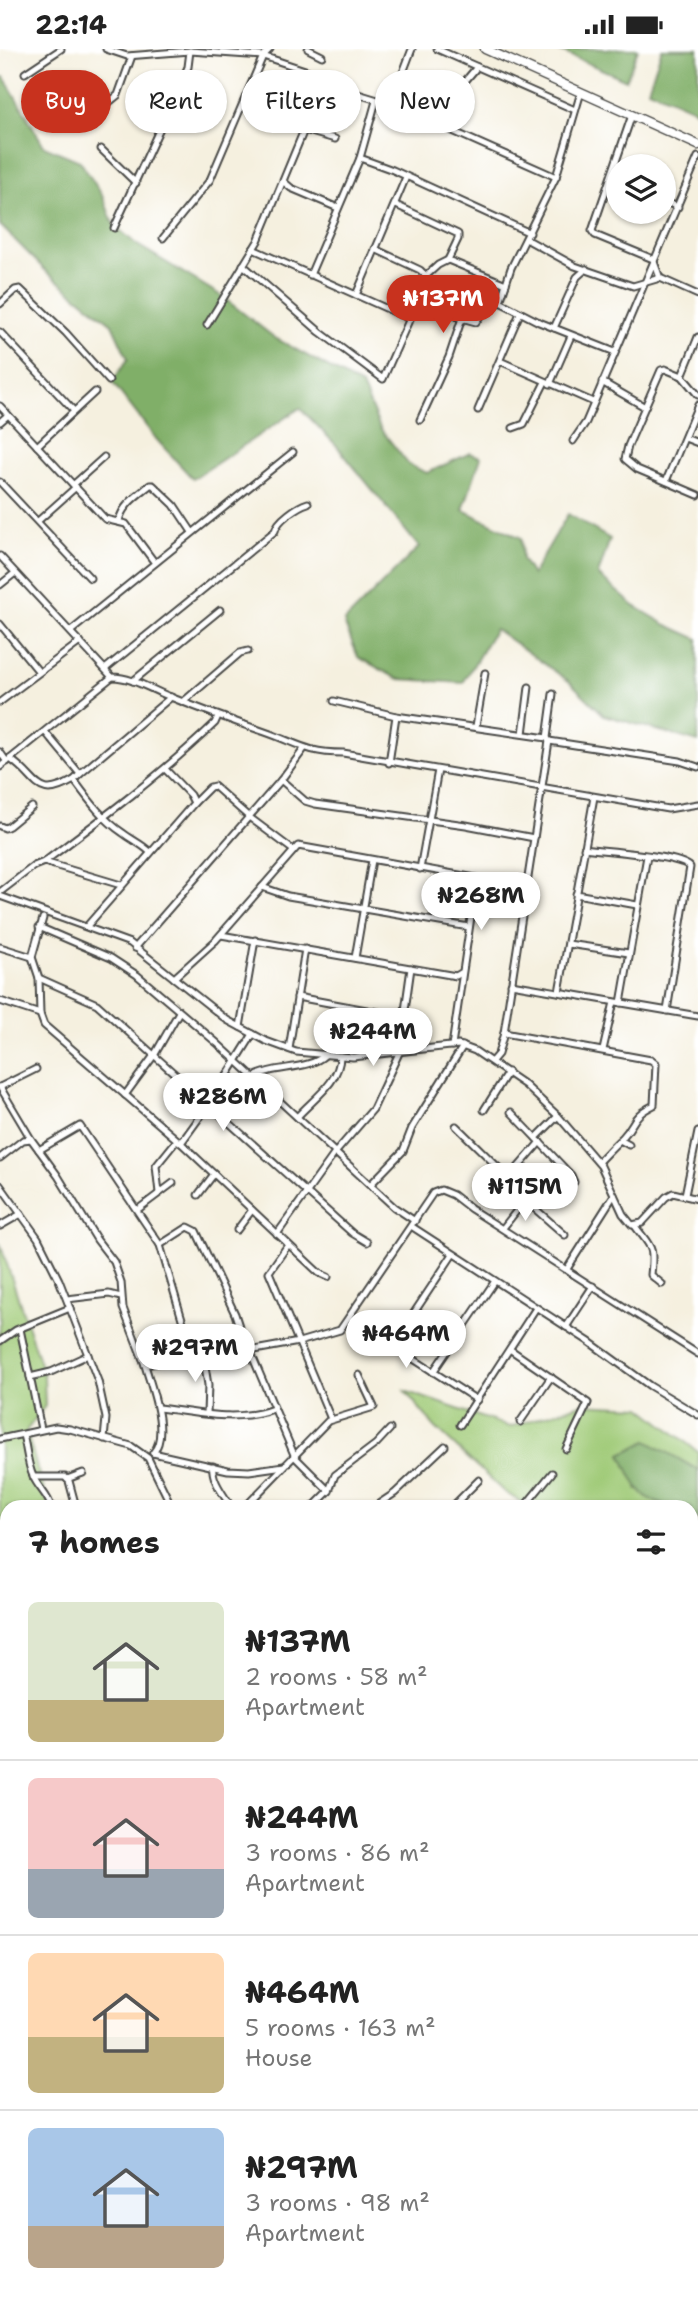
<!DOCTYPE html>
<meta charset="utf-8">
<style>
body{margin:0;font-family:"Shantell Sans",sans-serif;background:#f6f6f6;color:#222;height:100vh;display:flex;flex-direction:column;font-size:26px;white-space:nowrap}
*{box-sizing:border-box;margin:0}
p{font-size:23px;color:#767676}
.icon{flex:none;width:38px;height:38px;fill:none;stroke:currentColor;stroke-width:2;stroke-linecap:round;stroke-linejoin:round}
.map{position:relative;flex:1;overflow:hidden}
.drawer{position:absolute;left:0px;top:1451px;width:698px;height:800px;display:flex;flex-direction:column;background:#fff;border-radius:21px 21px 0 0;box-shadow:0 2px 5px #0004}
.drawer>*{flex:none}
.guide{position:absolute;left:21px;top:21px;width:656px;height:63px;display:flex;gap:14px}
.buttons{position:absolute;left:606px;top:105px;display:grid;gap:14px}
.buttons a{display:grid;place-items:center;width:70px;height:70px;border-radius:50%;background:#fff;box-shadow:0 2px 5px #0004;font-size:35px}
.price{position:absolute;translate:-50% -60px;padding:0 16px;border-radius:24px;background:#fff;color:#222;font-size:23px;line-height:46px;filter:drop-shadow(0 2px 4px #0008)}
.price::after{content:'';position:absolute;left:50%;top:42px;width:21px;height:16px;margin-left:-10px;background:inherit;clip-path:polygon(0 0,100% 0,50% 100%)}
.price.selected{background:#c8321e;color:#fff}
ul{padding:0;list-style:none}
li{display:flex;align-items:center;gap:21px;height:175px;padding:0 28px}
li+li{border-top:2px solid #e0e0e0}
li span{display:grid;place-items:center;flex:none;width:196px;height:140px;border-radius:10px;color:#555}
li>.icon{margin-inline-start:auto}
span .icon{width:84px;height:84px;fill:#fffc;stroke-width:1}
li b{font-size:30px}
h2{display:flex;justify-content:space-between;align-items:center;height:84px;padding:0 28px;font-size:30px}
.tag{padding:0 24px;border-radius:32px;background:#fff;box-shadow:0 2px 5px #0004;font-size:24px;line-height:63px}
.tag.selected{background:#c8321e;color:#fff}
.status{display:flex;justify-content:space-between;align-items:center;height:49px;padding:0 35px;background:#fff;direction:ltr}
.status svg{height:19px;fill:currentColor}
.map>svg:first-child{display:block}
</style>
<div class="status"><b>22:14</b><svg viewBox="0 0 49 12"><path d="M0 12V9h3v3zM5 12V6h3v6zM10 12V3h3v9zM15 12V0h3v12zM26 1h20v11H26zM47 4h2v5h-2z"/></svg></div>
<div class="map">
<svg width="698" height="2249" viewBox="0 0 698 2249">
<rect width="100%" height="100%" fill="#fff"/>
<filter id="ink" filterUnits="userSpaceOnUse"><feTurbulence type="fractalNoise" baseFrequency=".0143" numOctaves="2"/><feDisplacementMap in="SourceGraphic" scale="14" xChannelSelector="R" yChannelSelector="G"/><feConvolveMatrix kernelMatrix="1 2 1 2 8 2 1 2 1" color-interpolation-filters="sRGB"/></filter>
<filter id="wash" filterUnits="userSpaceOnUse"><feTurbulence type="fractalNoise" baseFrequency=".00686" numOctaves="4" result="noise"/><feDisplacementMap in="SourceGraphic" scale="28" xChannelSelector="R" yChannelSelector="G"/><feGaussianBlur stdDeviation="1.57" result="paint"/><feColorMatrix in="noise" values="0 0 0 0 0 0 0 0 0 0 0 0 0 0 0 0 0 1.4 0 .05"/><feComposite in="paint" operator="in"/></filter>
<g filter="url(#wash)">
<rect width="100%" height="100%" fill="#f5f0df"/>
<!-- green -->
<g fill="#a0cb78" stroke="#667b52" stroke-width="2">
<path d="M0 1194 44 1327 45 1357 26 1382 49 1458H7V1690L0 1652Z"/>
<path d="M405 1342 510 1378 581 1355 641 1358 698 1403V1421L647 1392 637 1440 665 1458H529L503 1442 435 1378Z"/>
<path d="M101 2244H359L367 2249H102Z"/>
</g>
<!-- forest -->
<g fill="#80af68" stroke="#566d4a" stroke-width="2">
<path d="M555 0H638L626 31Z"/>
<path d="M662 0H698V62L648 40Z"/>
<path d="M0 28H4L44 97 80 112 102 146 114 176 136 195 220 246 275 289 362 337 380 379 409 416 427 424 470 404 481 408 463 461 521 489 522 510 532 526 568 465 610 490 598 526 633 556 665 575 698 590V693L604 666 570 633 495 580 463 634 398 630 358 608 344 573 419 498 337 397 300 359 193 430 157 391 112 333 128 310 112 275 48 224 0 176Z"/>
<path d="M647 1392 698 1421V1470L691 1468V1458C644 1458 639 1445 621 1405Z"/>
</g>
</g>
<g filter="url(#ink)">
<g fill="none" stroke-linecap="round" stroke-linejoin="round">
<!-- street casing -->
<g stroke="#494946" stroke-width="9">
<g id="street">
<path d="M106 0 127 7 190 2 263 7 314 24 358 45 394 56 556 128"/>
<path d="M308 0 322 7"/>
<path d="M437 0 575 61"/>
<path d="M25 24 61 0"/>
<path d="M244 54 304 81 335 90"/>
<path d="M391 55 412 0"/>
<path d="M394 56 461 37 477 18"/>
<path d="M632 66 592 182 595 186 653 210 660 229"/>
<path d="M86 72 118 46 132 7"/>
<path d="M101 100 136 134"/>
<path d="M360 109 393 121 530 184"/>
<path d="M284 133 291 139 338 159"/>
<path d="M663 152 678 158"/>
<path d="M396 156 458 185V190L448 211"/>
<path d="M114 179 188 18 190 2"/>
<path d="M163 189 210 131 263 7 270 0"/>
<path d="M526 190 575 217 633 237 660 229 698 246"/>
<path d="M253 200 410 270"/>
<path d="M243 216 320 283 383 330 418 251 426 227 420 221 375 200"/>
<path d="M310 226 360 109 376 52"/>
<path d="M426 227 438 216 448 211 506 235"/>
<path d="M356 246 406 128"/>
<path d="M418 251 463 270"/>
<path d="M500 253 511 219 556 128 581 43"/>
<path d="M0 255 15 241 20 240 66 284 109 332"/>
<path d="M207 276 258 192 304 81"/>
<path d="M554 279 577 228 586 220"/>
<path d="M0 283 74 362"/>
<path d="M500 312 593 353"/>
<path d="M682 327 698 288"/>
<path d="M602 333 645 358"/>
<path d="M550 335 571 287"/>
<path d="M698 346 682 327 665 320 661 321 628 397 625 410 637 420 698 446"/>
<path d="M0 357 105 470 126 475 155 514"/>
<path d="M478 361 520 264"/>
<path d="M420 371 449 308 461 272 465 270 476 273 490 253H500L539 273 615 303"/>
<path d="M0 373 8 366"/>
<path d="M513 379 524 375 545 333"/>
<path d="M685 389 698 394"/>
<path d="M573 392 586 373 698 108"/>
<path d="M37 397 95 343"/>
<path d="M666 432 698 356"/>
<path d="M0 433 90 529"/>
<path d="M74 435 104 408"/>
<path d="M38 472 76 438"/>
<path d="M119 472C122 456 138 446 150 436H153L174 456 192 483"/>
<path d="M0 507 112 628C132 628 150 640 168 647 200 660 233 672 265 683 297 694 306 704 343 704L668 760 698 755"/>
<path d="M0 536 15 524"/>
<path d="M0 575 39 623"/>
<path d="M71 582 293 403"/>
<path d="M105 620 275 482C277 471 298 457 308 454"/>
<path d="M133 632 220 561"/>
<path d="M334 652 396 667 389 714"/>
<path d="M0 653 80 593"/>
<path d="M183 653 240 604 248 602"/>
<path d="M396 667 547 689 549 692 504 984 498 1005 492 1012"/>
<path d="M476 677 485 624"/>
<path d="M46 684 80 725 74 731C88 750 103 771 123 784 132 791 142 795 150 803"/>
<path d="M523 685 529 638"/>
<path d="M547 689 553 645"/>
<path d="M549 692 680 712 698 718"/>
<path d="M0 703 7 713"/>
<path d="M10 710C40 730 35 753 74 731"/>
<path d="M0 718 112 628"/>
<path d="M80 725 171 648"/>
<path d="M281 731 305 752 315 755 466 776 534 789"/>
<path d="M194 754 210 738 214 737 249 768 293 801"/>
<path d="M0 777 5 779 9 777 32 758"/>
<path d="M584 799C603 802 680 806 690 818L667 962"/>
<path d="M44 813 121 836"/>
<path d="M420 820 438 721"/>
<path d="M262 838 288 847 469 878"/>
<path d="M0 843 34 817 44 813C103 769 162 725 215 674L218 667"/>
<path d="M576 845 637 856"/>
<path d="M0 847 130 894 227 971 266 992 296 1003 353 1008 459 996 475 1002 525 1036 558 1067 601 1117 623 1165 632 1176 642 1174 666 1148 673 1144 698 1150"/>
<path d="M43 869 32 908 39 929 40 965 44 976 181 1094 319 1224 328 1228"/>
<path d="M87 877 194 754 190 746 165 720"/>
<path d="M39 878 111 909 137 926 217 994 394 1158 415 1172"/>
<path d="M221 886 456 927 461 924"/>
<path d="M568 895 629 904"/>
<path d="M0 898 32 908"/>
<path d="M135 899 281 731 304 700"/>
<path d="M355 909 372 811"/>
<path d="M39 929 97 955 352 1184 367 1193"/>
<path d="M174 929 215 892 298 797 526 838"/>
<path d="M511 935 698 967"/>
<path d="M559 943 594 748"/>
<path d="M297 948 404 968"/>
<path d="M0 952 40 965"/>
<path d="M621 954 647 807"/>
<path d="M240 978 255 891"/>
<path d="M504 984 651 1011 656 1015 654 1056C630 1068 637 1073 622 1089 614 1096 606 1105 598 1113"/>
<path d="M452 997 476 834 479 830"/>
<path d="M289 1000 305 900"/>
<path d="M603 1001 614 953"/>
<path d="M253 1029C272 1016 308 1022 325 1006"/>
<path d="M0 1038 31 1090"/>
<path d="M0 1038 36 1020"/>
<path d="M125 1046 155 1005 179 963"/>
<path d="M484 1061 508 1023"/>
<path d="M511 1063 571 1126 574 1133"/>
<path d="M297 1068C313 1050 340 1033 340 1007"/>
<path d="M456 1077 509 1129 525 1151 565 1186"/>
<path d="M536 1089 558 1067"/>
<path d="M620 1091 629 1096"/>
<path d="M181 1094 210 1054 253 985"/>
<path d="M39 1101 80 1077 160 1196 193 1307"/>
<path d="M0 1109 23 1091 31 1090 58 1127 97 1191 114 1213 121 1233 123 1259 145 1316"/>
<path d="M509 1129 540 1093"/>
<path d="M371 1135 403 1102 412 1079 463 997"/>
<path d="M0 1136 38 1189 59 1231 98 1332 106 1369 104 1390"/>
<path d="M159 1144 156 1117 177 1091"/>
<path d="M198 1146 214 1125"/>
<path d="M685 1146 698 1083"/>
<path d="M137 1161 173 1134"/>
<path d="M0 1177 21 1165"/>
<path d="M411 1177 588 1292 650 1337 698 1366"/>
<path d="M635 1177C652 1200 654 1196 651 1226L662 1235"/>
<path d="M503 1179 525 1151"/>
<path d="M237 1181 252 1161"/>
<path d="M277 1185 335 1104 373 1060 399 1004 411 919"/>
<path d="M160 1196 188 1178 196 1182 235 1265 245 1296"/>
<path d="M288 1196 269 1223 331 1370"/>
<path d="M567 1220 614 1146"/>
<path d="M67 1250 109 1245 121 1248"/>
<path d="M350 1269 477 1351"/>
<path d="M566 1278 593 1237"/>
<path d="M20 1280 41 1380"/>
<path d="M0 1292 16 1281 70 1259"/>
<path d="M392 1297 453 1205"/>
<path d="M511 1301 588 1354 566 1400"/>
<path d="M249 1302 299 1293 340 1281 433 1144 441 1141 453 1146 471 1160 698 1305"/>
<path d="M203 1305 208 1336 207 1365"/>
<path d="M433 1323 495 1232"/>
<path d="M30 1328 51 1323 88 1306"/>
<path d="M158 1359C196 1363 236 1374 273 1360"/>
<path d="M520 1373 551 1328"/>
<path d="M460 1376 536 1259"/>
<path d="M23 1386C27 1400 27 1414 33 1427 38 1439 49 1447 51 1458"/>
<path d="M0 1390 56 1378 70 1380 131 1397 148 1409 172 1458"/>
<path d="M153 1404C170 1385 151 1338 145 1316L223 1302 245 1296 248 1297 295 1408 329 1442"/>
<path d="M153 1404 228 1421 249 1422 284 1417"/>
<path d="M213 1417C211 1431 224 1446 231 1458"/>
<path d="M33 1428H65L69 1432 76 1458"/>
<path d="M67 1430 83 1424"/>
<path d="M245 1458 328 1372 374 1358 359 1326"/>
<path d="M313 1458 329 1442 335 1426 376 1395 390 1380"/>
<path d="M374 1458 395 1444 445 1397"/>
<path d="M452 1458 479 1431"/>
<path d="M524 1458 552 1424"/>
<path d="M691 1571 698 1579"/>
<path d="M0 1631H7"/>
<path d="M691 1647 698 1655"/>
<path d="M0 1679 7 1704"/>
<path d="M691 1728 698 1722"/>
<path d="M691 1771 698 1778"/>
<path d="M0 1812 7 1815"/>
<path d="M691 1832 698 1827"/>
<path d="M691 1890 698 1877"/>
<path d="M4 1904 7 1915"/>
<path d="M691 1927 698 1931"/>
<path d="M691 1992 698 1997"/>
<path d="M0 2035H7"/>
<path d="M691 2058 698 2063"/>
<path d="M691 2084 698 2066"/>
<path d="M0 2124 7 2119"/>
<path d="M691 2137 698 2142"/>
<path d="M0 2150 7 2160"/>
<path d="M0 2179 7 2174"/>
<path d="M691 2212 696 2205"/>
<path d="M0 2239 7 2234"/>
<path d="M13 2244 17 2249"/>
<path d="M70 2244 73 2249"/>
<path d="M464 2244 465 2249"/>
<path d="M101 2245 102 2244"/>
<path d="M564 2249 567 2244"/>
<path d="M672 2249 674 2244"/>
</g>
</g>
<!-- primary casing -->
<g stroke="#494946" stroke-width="11">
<path id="primary" d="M485 0 698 96"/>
</g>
<!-- street -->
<use href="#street" stroke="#fff" stroke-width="5"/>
<!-- primary -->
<use href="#primary" stroke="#fff" stroke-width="8"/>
</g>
</g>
</svg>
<div class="buttons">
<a><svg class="icon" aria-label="layers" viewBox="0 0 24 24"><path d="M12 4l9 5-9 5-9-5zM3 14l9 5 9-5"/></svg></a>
</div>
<b class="price selected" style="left:443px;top:286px">₦137M</b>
<b class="price" style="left:481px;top:883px">₦268M</b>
<b class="price" style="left:373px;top:1019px">₦244M</b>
<b class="price" style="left:223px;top:1084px">₦286M</b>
<b class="price" style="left:525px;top:1174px">₦115M</b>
<b class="price" style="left:406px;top:1321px">₦464M</b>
<b class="price" style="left:195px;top:1335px">₦297M</b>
<div class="guide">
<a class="tag selected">Buy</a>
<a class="tag">Rent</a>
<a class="tag">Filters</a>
<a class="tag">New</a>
</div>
<section class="drawer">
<h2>7 homes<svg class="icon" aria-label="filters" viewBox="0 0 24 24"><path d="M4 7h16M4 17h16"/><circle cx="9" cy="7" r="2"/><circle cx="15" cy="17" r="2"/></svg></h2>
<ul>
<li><span style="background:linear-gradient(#dfe7d0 70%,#c2b280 0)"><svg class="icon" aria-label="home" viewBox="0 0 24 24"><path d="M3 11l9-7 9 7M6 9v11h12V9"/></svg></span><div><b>₦137M</b><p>2 rooms · 58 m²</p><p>Apartment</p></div></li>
<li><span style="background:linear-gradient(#f6c9c9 65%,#9aa5b1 0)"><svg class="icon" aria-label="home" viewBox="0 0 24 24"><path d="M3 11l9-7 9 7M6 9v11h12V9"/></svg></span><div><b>₦244M</b><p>3 rooms · 86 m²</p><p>Apartment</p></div></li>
<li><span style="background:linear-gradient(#ffd9b3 60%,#c2b280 0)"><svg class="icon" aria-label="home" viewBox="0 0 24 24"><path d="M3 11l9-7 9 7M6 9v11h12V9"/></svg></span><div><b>₦464M</b><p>5 rooms · 163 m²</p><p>House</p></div></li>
<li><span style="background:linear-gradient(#a9c7e8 70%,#b9a48a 0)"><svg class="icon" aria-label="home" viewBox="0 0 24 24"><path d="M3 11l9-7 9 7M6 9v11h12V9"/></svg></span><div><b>₦297M</b><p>3 rooms · 98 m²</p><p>Apartment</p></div></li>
</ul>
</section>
</div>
